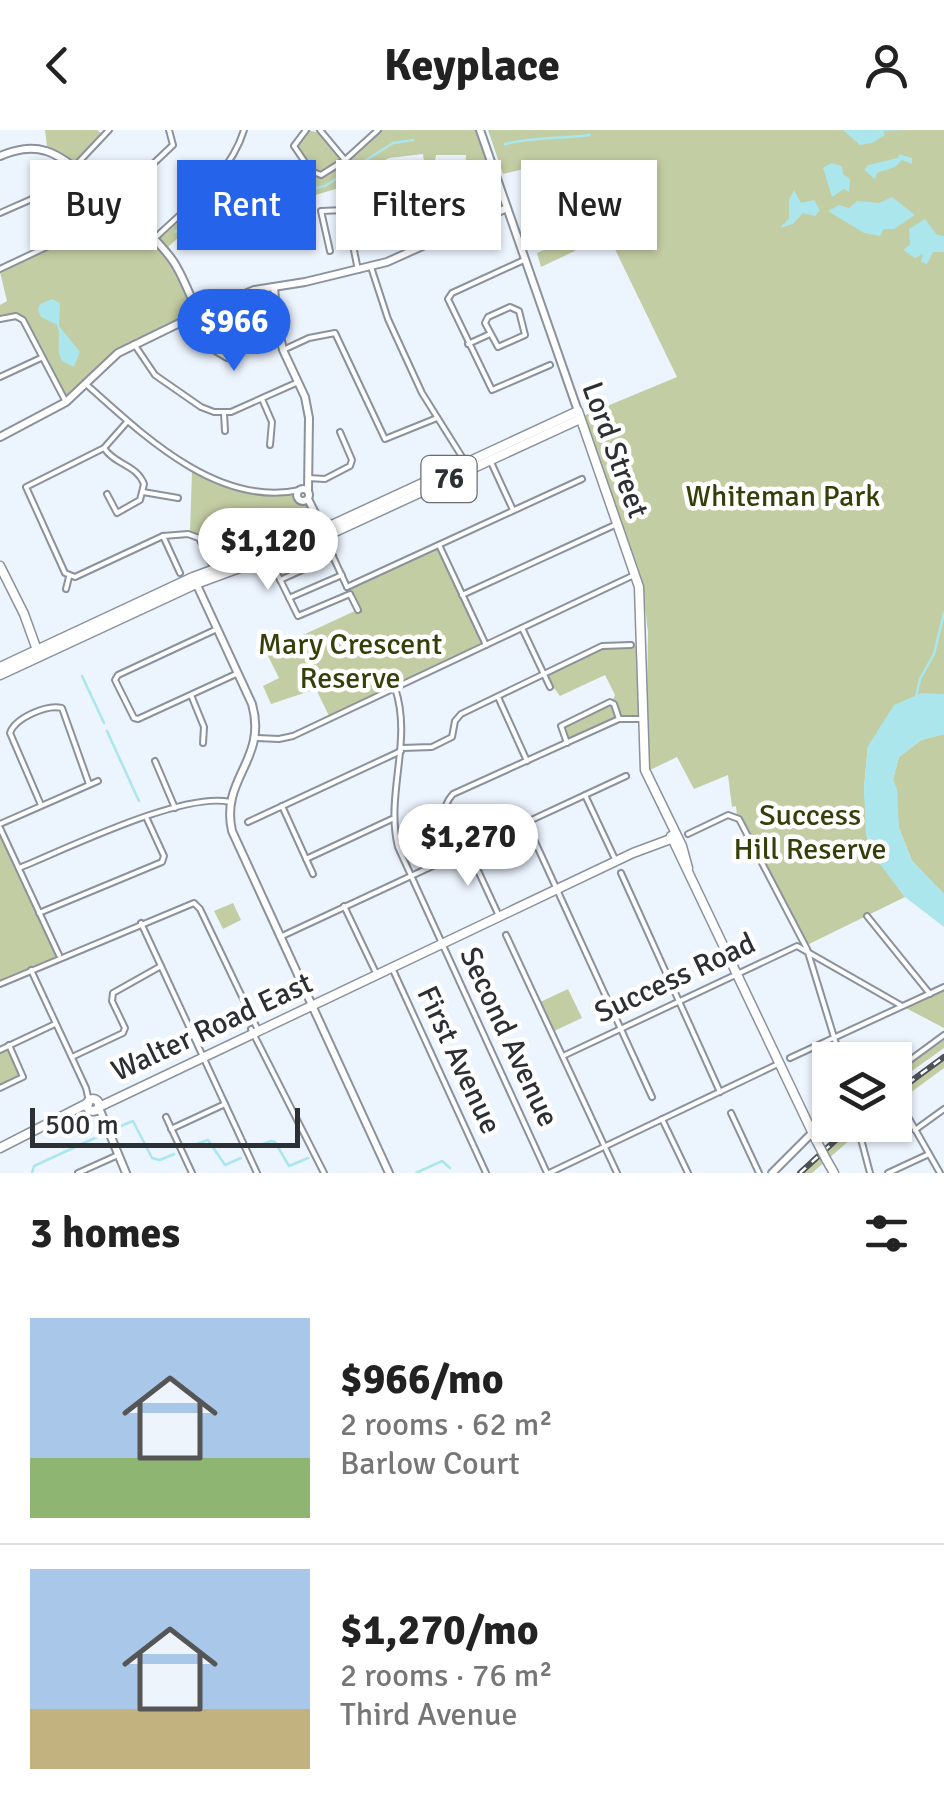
<!DOCTYPE html>
<meta charset="utf-8">
<style>
body{margin:0;font-family:Signika,sans-serif;background:#f6f6f6;color:#222;height:100vh;display:flex;flex-direction:column;font-size:38px;white-space:nowrap}
*{box-sizing:border-box;margin:0}
p{font-size:32px;color:#767676}
.icon{flex:none;width:55px;height:55px;fill:none;stroke:currentColor;stroke-width:2;stroke-linecap:round;stroke-linejoin:round}
.map{position:relative;height:1043px;overflow:hidden}
.drawer{display:flex;flex-direction:column;background:#fff;flex:1}
.drawer>*{flex:none}
.banner{position:absolute;left:30px;top:30px;width:885px;height:90px;display:flex;gap:20px}
.fabs{position:absolute;left:812px;top:912px;display:grid;gap:20px}
.fabs a{display:grid;place-items:center;width:100px;height:100px;border-radius:0px;background:#fff;box-shadow:0 2px 8px #0004;font-size:50px}
.scale{position:absolute;left:30px;bottom:25px;width:270px;box-sizing:border-box;padding-left:10px;border:5px solid #2c2f33;border-top:0;font-size:28px;line-height:35px;white-space:nowrap;color:#2c2f33;-webkit-text-stroke:8px #fff;paint-order:stroke}
.price{position:absolute;translate:-50% -85px;padding:0 22px;border-radius:35px;background:#fff;color:#222;font-size:32px;line-height:65px;filter:drop-shadow(0 2px 5px #0008)}
.price::after{content:'';position:absolute;left:50%;top:60px;width:30px;height:22px;margin-left:-15px;background:inherit;clip-path:polygon(0 0,100% 0,50% 100%)}
.price.active{background:#2563eb;color:#fff}
ul{padding:0;list-style:none}
li{display:flex;align-items:center;gap:30px;height:250px;padding:0 30px}
li+li{border-top:2px solid #e0e0e0}
li span{display:grid;place-items:center;flex:none;width:280px;height:200px;border-radius:0px;color:#555}
li>.icon{margin-inline-start:auto}
span .icon{width:120px;height:120px;fill:#fffc;stroke-width:1}
li b{font-size:42px}
h2{display:flex;justify-content:space-between;align-items:center;height:120px;padding:0 30px;font-size:42px}
.pill{padding:0 35px;border-radius:0px;background:#fff;box-shadow:0 2px 8px #0004;font-size:35px;line-height:90px}
.pill.active{background:#2563eb;color:#fff}
header{display:flex;justify-content:space-between;align-items:center;height:130px;padding:0 30px;background:#fff;font-size:45px;font-weight:700}
.map>svg:first-child{display:block}
</style>
<header><svg class="icon" aria-label="back" viewBox="0 0 24 24"><path d="M15 5l-7 7 7 7"/></svg>Keyplace<svg class="icon" aria-label="person" viewBox="0 0 24 24"><circle cx="12" cy="8" r="4"/><path d="M4 21q1-7 8-7t8 7"/></svg></header>
<div class="map">
<svg width="944" height="1043" viewBox="0 0 944 1043">
<rect width="100%" height="100%" fill="#ecf4fe"/>
<!-- green -->
<g fill="#c3cda3">
<path d="M45 0H97L101 3 76 32 47 16Z"/>
<path d="M307 0 320 3 342 29 318 42H313L296 12Z"/>
<path d="M379 0H477L501 73 484 81 475 46 461 48 465 42 466 25H436L432 47 425 40 423 24 389 28 375 35 381 46 392 50 391 57 381 56 380 61H374L371 48 290 73H216L167 118 158 108 217 53C256 56 301 60 336 37 351 27 365 12 379 0Z"/>
<path d="M488 0H944V568L868 616 864 658 868 717 905 767 805 816 737 687 736 676 732 677 728 645 694 659 677 627 650 640 646 631 648 503 642 450 583 286 677 247 610 109H600L541 137 537 123 596 97 591 67 572 37 537 36 503 44Z"/>
<path d="M90 50 165 120 198 183 136 209 117 221 66 270 23 188 19 184 0 187V175L7 171 0 142 63 112 66 102 58 85Z"/>
<path d="M192 341 216 354 250 363 294 366 306 373 315 396 312 400 217 433 204 407 190 402Z"/>
<path d="M438 415 486 515 330 588 316 559 271 574 263 556 279 548 266 522 357 480 347 457Z"/>
<path d="M630 515 641 517 642 589H619L567 613 560 597 612 572 615 565 605 545 560 566 545 546 602 516Z"/>
<path d="M944 604V764L912 731 899 698 893 649 899 627 921 610Z"/>
<path d="M0 698 60 827 0 854Z"/>
<path d="M233 773 241 790 223 799 214 781Z"/>
<path d="M944 857V898L902 876Z"/>
<path d="M568 859 582 888 552 902 538 873Z"/>
<path d="M944 909V918L895 953V944Z"/>
<path d="M9 915 23 947 0 958V920Z"/>
<path d="M944 929V938L895 974V965Z"/>
<path d="M854 995H867L812 1043H802Z"/>
</g>
<!-- water -->
<g fill="#aae6ec">
<path d="M843 0H906L883 1 885 5 872 13 860 15Z"/>
<path d="M899 24 912 28V34L902 30 895 37 877 43 875 49 864 40 868 35 898 28Z"/>
<path d="M831 33 842 36 843 44 850 49 849 62 844 59 832 67 823 38Z"/>
<path d="M794 60 801 73 814 70 820 80 815 86 803 83 793 94 780 98 789 88V70Z"/>
<path d="M892 67 915 85 894 99H884L880 106 864 103 828 81 839 75 849 78 857 71 879 73Z"/>
<path d="M925 89 937 105 944 106V122H933L927 134 921 132 923 124 915 128 903 120 910 115 909 99Z"/>
<path d="M52 169 60 173 59 196 80 222 74 237 62 231C55 218 62 208 57 195L41 187 38 180 40 174Z"/>
<path d="M922 563 944 564V604L921 610 899 627 893 649 897 659 899 698 912 731 944 764V797L905 767 877 730 866 705 864 658 868 616 894 575Z"/>
</g>
<g fill="none" stroke-linecap="round" stroke-linejoin="round">
<!-- stream -->
<g stroke="#aae6ec" stroke-width="2.5">
<path d="M505 14C534 7 560 9 590 5"/>
<path d="M175 102 220 64 281 66 325 56 393 13 413 10"/>
<path d="M82 546 104 593"/>
<path d="M916 567 920 549 934 524 944 483"/>
<path d="M107 601 139 671"/>
<path d="M116 998 133 991 152 1028 160 1030 174 1024"/>
<path d="M191 1016 208 1010 225 1035 241 1028"/>
<path d="M255 1017 271 1011 275 1012 289 1036 308 1028"/>
<path d="M32 1043 34 1036 97 1007"/>
<path d="M416 1043 442 1031 450 1038"/>
</g>
<!-- street casing -->
<g stroke="#8b929c" stroke-width="8">
<g id="street">
<path d="M306 0 294 16 311 41 321 45 345 30 378 0"/>
<path d="M320 0 345 30"/>
<path d="M75 36 109 0"/>
<path d="M454 50 470 94"/>
<path d="M115 70 173 15 169 0"/>
<path d="M345 80 374 69"/>
<path d="M346 81 358 140"/>
<path d="M0 83 32 69 53 86 61 104 57 112 0 139"/>
<path d="M154 109C187 77 230 46 244 0"/>
<path d="M353 117C382 110 408 99 435 86L437 85 428 47 420 42 402 47 396 54C401 77 407 98 416 119"/>
<path d="M330 121 321 81 345 80"/>
<path d="M524 130 452 163 448 169 492 260 550 235"/>
<path d="M371 137 388 189 422 263 464 330"/>
<path d="M510 177 519 181 525 205 498 217 485 193 488 187Z"/>
<path d="M0 189 16 186 23 190 66 272"/>
<path d="M186 190 198 211 227 228 233 221 213 180"/>
<path d="M134 214 155 245 201 277 214 282H231L296 253"/>
<path d="M468 214 490 204"/>
<path d="M283 220 309 208 335 203 385 309 437 288"/>
<path d="M0 247 41 228"/>
<path d="M87 255C143 305 218 378 300 360"/>
<path d="M262 269 272 292 270 315"/>
<path d="M224 283 225 301"/>
<path d="M127 292 104 318 26 357 65 443 75 447 163 406 188 404 199 408 213 437"/>
<path d="M104 318C115 335 136 334 144 354L140 370 117 383 107 364"/>
<path d="M490 330 513 380"/>
<path d="M308 348 325 349 350 336 352 330 340 302"/>
<path d="M143 362 178 368"/>
<path d="M163 406 180 443"/>
<path d="M324 407 347 457"/>
<path d="M439 415 486 515"/>
<path d="M269 427 298 486 350 464"/>
<path d="M280 450 333 426"/>
<path d="M347 457 582 349"/>
<path d="M66 459 69 447"/>
<path d="M462 465 617 394"/>
<path d="M351 466 358 480"/>
<path d="M289 468 342 445"/>
<path d="M522 498 550 557"/>
<path d="M217 499 118 545 115 550 134 588 138 589 236 544"/>
<path d="M395 558C413 611 385 664 398 717L547 1043"/>
<path d="M191 565 204 597 203 613"/>
<path d="M498 567 527 631"/>
<path d="M257 608 279 609 293 606 632 446"/>
<path d="M567 613 561 596 610 572 614 574 619 589"/>
<path d="M402 618 432 617 452 607 455 591 461 584 602 516 631 515"/>
<path d="M155 631 175 678"/>
<path d="M585 665 615 729"/>
<path d="M41 675 10 603C15 588 47 574 62 578L89 654"/>
<path d="M282 676 313 744"/>
<path d="M248 692 401 621"/>
<path d="M526 692 652 967"/>
<path d="M0 694 98 651"/>
<path d="M0 698 59 825"/>
<path d="M688 704 728 685 739 689 807 819 841 930"/>
<path d="M468 719 499 786"/>
<path d="M457 724C448 705 436 682 453 664L619 589H642"/>
<path d="M306 729 392 689"/>
<path d="M19 738C66 719 184 661 230 672"/>
<path d="M621 743 720 962"/>
<path d="M344 776 376 843"/>
<path d="M39 783 162 732 164 726 147 689"/>
<path d="M867 786 930 864"/>
<path d="M141 793 257 1043"/>
<path d="M506 805 617 1043"/>
<path d="M280 807 626 646"/>
<path d="M31 840 86 958 89 971"/>
<path d="M393 840 486 1043"/>
<path d="M0 854 194 773 200 779 258 900"/>
<path d="M251 899 324 1043"/>
<path d="M0 920 55 894"/>
<path d="M563 926 797 816 902 876"/>
<path d="M72 927 123 903 125 898 112 871 113 863 161 836"/>
<path d="M790 928 944 857"/>
<path d="M895 941 944 905"/>
<path d="M0 958 23 947 9 915"/>
<path d="M899 971 940 1043"/>
<path d="M731 983 759 1043"/>
<path d="M166 987 192 1043"/>
<path d="M662 989 688 1043"/>
<path d="M819 996 830 986"/>
<path d="M171 999 225 974"/>
<path d="M915 1000 944 979"/>
<path d="M861 1009 870 1043"/>
<path d="M78 1043 118 1025"/>
<path d="M549 1043 778 934"/>
<path d="M888 1043 929 1024"/>
</g>
</g>
<!-- secondary casing -->
<g stroke="#8b929c" stroke-width="10">
<g id="secondary">
<path d="M480 0 578 281"/>
<path d="M0 26C15 20 30 16 46 21 73 28 160 109 175 134 184 149 191 167 198 184"/>
<path d="M274 157 277 193 283 220 305 267 309 288 308 361"/>
<path d="M0 307 66 272 118 223 198 184 254 160 305 152 387 132 507 78"/>
<circle cx="303" cy="365" r="6"/>
<path d="M308 369 323 399"/>
<path d="M196 453 252 574C268 630 220 648 232 701L389 1043"/>
<path d="M99 978 126 1043"/>
<path d="M772 1043 812 1003"/>
</g>
</g>
<!-- primary casing -->
<g stroke="#8b929c" stroke-width="11">
<g id="primary">
<path d="M0 436 24 484 37 520"/>
<path d="M0 537 193 447 323 399 578 281 639 457 645 640 682 716 688 738"/>
<path d="M0 545 196 454 324 407 580 289"/>
<path d="M671 706 815 1008"/>
<circle cx="93" cy="975" r="6"/>
<path d="M99 977 633 723 676 707"/>
<path d="M0 1018 88 973"/>
<path d="M826 1029 834 1043"/>
</g>
</g>
<!-- street -->
<use href="#street" stroke="#fff" stroke-width="4"/>
<!-- secondary -->
<use href="#secondary" stroke="#fff" stroke-width="6"/>
<!-- primary -->
<use href="#primary" stroke="#fff" stroke-width="8"/>
<!-- rail casing -->
<g stroke="#4e5257" stroke-width="6">
<g id="rail">
<path d="M895 963 944 927"/>
<path d="M800 1043 852 995"/>
</g>
</g>
<!-- rail -->
<use href="#rail" stroke="#fff" stroke-width="2.5" stroke-dasharray="8" stroke-linecap="butt"/>
<!-- primary-bridge casing -->
<g stroke="#8b929c" stroke-width="11" stroke-linecap="butt">
<path id="primary-bridge" d="M815 1008 826 1029"/>
</g>
<!-- primary-bridge -->
<use href="#primary-bridge" stroke="#fff" stroke-width="8"/>
</g>
<g text-anchor="middle" dominant-baseline="central" stroke-width="9" stroke-linejoin="round" paint-order="stroke">
<!-- shield labels -->
<rect fill="#fff" stroke="#6b6d70" stroke-width="2.5" x="421.5" y="326" width="55" height="46" rx="8"/>
<g font-size="28" font-weight="bold" fill="#2c2f33">
<text x="449" y="349">76</text>
</g>
<!-- street labels -->
<g font-size="30" fill="#2c2f33" stroke="#fff">
<text transform="translate(615 320) rotate(70)">Lord Street</text>
<text transform="translate(675 848) rotate(-25)">Success Road</text>
<text transform="translate(212 897) rotate(-25)">Walter Road East</text>
<text transform="translate(509 907) rotate(65)">Second Avenue</text>
<text transform="translate(459 930) rotate(65)">First Avenue</text>
</g>
<!-- park labels -->
<g font-size="30" fill="#363e09" stroke="#fff">
<text x="783" y="366">Whiteman Park</text>
<text x="350" y="514">Mary Crescent<tspan x="350" dy="34">Reserve</tspan></text>
<text x="810" y="685">Success<tspan x="810" dy="34">Hill Reserve</tspan></text>
</g>
</g>
</svg>
<div class="fabs">
<a><svg class="icon" aria-label="layers" viewBox="0 0 24 24"><path d="M12 4l9 5-9 5-9-5zM3 14l9 5 9-5"/></svg></a>
</div>
<div class="scale">500 m</div>
<b class="price active" style="left:234px;top:244px">$966</b>
<b class="price" style="left:268px;top:463px">$1,120</b>
<b class="price" style="left:468px;top:759px">$1,270</b>
<div class="banner">
<a class="pill">Buy</a>
<a class="pill active">Rent</a>
<a class="pill">Filters</a>
<a class="pill">New</a>
</div>
</div>
<section class="drawer">
<h2>3 homes<svg class="icon" aria-label="filters" viewBox="0 0 24 24"><path d="M4 7h16M4 17h16"/><circle cx="9" cy="7" r="2"/><circle cx="15" cy="17" r="2"/></svg></h2>
<ul>
<li><span style="background:linear-gradient(#a9c7e8 70%,#8fb573 0)"><svg class="icon" aria-label="home" viewBox="0 0 24 24"><path d="M3 11l9-7 9 7M6 9v11h12V9"/></svg></span><div><b>$966/mo</b><p>2 rooms · 62 m²</p><p>Barlow Court</p></div></li>
<li><span style="background:linear-gradient(#a9c7e8 70%,#c2b280 0)"><svg class="icon" aria-label="home" viewBox="0 0 24 24"><path d="M3 11l9-7 9 7M6 9v11h12V9"/></svg></span><div><b>$1,270/mo</b><p>2 rooms · 76 m²</p><p>Third Avenue</p></div></li>
</ul>
</section>
